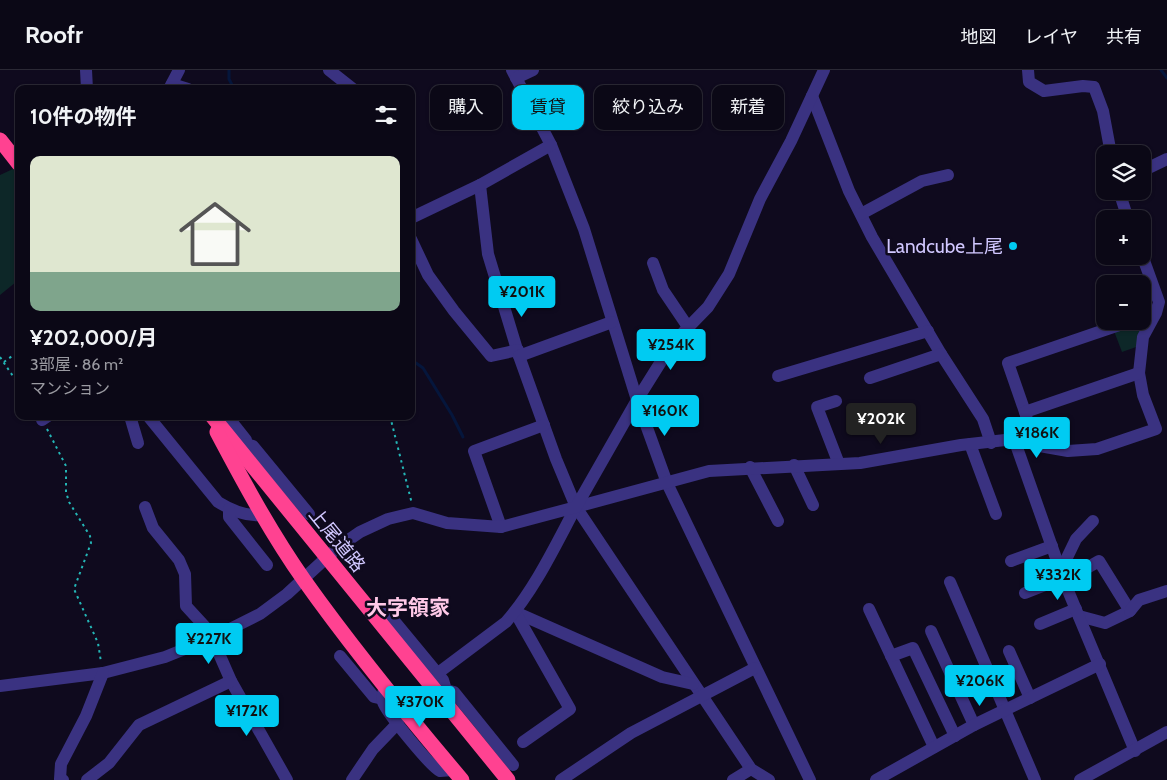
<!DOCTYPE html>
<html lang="ja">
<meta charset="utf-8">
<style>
body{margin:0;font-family:Cabin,"Noto Sans JP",sans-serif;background:#191623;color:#f1f3f6;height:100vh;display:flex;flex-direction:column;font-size:19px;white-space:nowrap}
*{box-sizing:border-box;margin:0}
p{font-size:16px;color:#9a9aa1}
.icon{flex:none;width:28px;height:28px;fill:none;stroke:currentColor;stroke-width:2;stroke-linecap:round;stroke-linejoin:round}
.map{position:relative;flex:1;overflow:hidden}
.panel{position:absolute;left:15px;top:15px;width:400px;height:335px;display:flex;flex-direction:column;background:#0b0816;border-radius:10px;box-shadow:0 1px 4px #0004,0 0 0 1px #2b2935}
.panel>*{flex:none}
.banner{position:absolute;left:430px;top:15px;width:475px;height:45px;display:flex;gap:10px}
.controls{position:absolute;left:1096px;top:75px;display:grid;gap:10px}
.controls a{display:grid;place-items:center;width:55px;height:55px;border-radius:10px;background:#0b0816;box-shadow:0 1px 4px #0004,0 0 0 1px #2b2935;font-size:25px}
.price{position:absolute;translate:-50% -42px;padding:0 11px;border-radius:5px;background:#00cbf2;color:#111;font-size:16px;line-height:32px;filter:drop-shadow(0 1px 2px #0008)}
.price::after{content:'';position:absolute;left:50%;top:30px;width:15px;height:11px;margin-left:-8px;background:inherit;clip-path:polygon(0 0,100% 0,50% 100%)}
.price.selected{background:#222;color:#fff}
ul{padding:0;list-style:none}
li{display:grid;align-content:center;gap:10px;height:265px;padding:0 15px}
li+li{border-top:1px solid #2b2935}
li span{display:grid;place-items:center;height:155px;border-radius:10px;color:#555}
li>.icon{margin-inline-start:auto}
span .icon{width:90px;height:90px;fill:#fffc;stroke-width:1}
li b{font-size:21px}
h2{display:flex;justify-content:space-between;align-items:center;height:60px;padding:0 15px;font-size:21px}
.tag{padding:0 18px;border-radius:10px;background:#0b0816;box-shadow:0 1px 4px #0004,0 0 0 1px #2b2935;font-size:18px;line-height:45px}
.tag.selected{background:#00cbf2;color:#111}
header{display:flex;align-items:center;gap:30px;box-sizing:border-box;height:70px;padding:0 25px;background:#0b0816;border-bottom:1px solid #2b2935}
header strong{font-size:24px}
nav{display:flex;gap:28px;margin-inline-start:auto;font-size:18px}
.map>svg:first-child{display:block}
</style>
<header>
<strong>Roofr</strong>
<nav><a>地図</a><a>レイヤ</a><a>共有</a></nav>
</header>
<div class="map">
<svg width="1167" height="710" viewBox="0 0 1167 710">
<rect width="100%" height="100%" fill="#0f0a1e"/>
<!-- green -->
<g fill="#0d2728">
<path d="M13 99 19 106V214L16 212 0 225V105Z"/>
<path d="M1139 251 1145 255 1139 276 1122 282 1114 261Z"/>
</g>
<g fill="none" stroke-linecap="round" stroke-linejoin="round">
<!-- stream -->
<g stroke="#05163c" stroke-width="3">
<path d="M229 0V9L234 19"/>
<path d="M1161 0 1167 8"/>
<path d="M411 292 416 293 423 298 452 345 463 367"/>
</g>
<!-- path -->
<g stroke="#24b6b6" stroke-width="2" stroke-dasharray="2.5 4" stroke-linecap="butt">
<path d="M0 287 19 315"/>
<path d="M4 292 19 281"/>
<path d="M390 346 412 434"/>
<path d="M47 359 66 396V422L69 432 90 466 91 473 74 519 98 573 101 592"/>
</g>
<!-- minor -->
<g stroke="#3a3281" stroke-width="12">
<path d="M86 0 87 19"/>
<path d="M329 0 353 19"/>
<path d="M512 0 551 75 584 159 637 330 667 413 810 710"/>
<path d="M1028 0 1029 12 1044 21 1083 16 1094 17 1103 41 1111 84"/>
<path d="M516 8 533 0"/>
<path d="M172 14 188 19"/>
<path d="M169 19 179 0"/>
<path d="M812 26 849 121 872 167 941 284 983 349 991 373"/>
<path d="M1142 101 1167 89"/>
<path d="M480 115 488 184 519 286 556 389 576 437 751 699 769 710"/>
<path d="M1119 121 1128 149"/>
<path d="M861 144 922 111 948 105"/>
<path d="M411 148 480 115 551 75"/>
<path d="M411 169 428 205 454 241 491 286 518 280"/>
<path d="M653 193 663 220 688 257"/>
<path d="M1131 251 1008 293 1025 342 1034 375 1068 381 1097 379 1156 359 1143 325 1139 303 1143 267 1156 243 1159 232 1142 185"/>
<path d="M519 286 612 252"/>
<path d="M778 306 928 261"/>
<path d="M870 308 941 284"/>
<path d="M836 331 817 337 839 394"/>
<path d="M1025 342 1139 303"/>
<path d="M130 346 138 373"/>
<path d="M148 346 218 432C231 440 247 447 263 445"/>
<path d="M227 346 246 370V374L242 381"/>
<path d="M42 350 48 346"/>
<path d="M246 374 253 376 309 444"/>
<path d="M970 374 996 444"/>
<path d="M794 395 813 435"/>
<path d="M750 397 778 451"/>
<path d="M145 437 153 458 179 490 185 504 186 536 209 561 231 611 287 710"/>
<path d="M229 439V447L267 495"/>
<path d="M501 457 474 381 544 355"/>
<path d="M1011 491 1052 476"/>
<path d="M1061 500 1076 469 1093 451"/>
<path d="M1064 511 1099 491 1130 541 1105 553 1079 546"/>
<path d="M950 512 1035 710"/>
<path d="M1025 523 1063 508"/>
<path d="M869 539 934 677"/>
<path d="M1130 541 1139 530 1167 521"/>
<path d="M515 542 662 607 693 614"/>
<path d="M515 542 570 639 523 672"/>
<path d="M371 543 383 542 391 547 443 610 446 620 442 631"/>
<path d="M1040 554 1076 539"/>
<path d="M931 561 974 655"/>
<path d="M1009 581 1030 628"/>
<path d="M340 586 374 627 383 629"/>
<path d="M891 586 913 578 955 666"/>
<path d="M438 603 506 552C535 519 555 476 576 437L709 401 860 393 961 375 1014 369 1064 511 1135 681"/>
<path d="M0 616 103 603 165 587 212 568 260 544 287 524 337 478 360 462 388 449 413 443 447 453 501 457 576 437 637 330 672 274 708 237 729 204 760 129 791 71 824 0"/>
<path d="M385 617C383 623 382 626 383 632 386 642 431 697 440 701L453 700"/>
<path d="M446 620 454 622 513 695"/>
<path d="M63 710 60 709 61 694 86 646 103 603"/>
<path d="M87 710 109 693 139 655 231 611"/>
<path d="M352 710 373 679 398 653"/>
<path d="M561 710 631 663 755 598"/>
<path d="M733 710 751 699"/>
<path d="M876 710 974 655 1100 594"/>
<path d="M1080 710 1167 662"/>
</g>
<!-- highway -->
<g stroke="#ff4291" stroke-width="15">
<path d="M0 70 19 94"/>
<path d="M212 346 508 710"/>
<path d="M217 362C244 413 271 463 304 510 353 579 407 645 462 710"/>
</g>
</g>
<!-- markers -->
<circle fill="#00cbf2" stroke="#0f0a1e" stroke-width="2" cx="1013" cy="176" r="5"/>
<g text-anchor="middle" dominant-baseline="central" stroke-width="5" stroke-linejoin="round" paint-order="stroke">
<!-- poi labels -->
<g font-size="19" fill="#d1c7ff" stroke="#0f0a1e" text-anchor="end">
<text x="1003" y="176">Landcube上尾</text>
</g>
<!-- street labels -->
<g font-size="19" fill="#d1c7ff" stroke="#0f0a1e">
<text transform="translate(337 470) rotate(51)">上尾道路</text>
</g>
<!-- quarter labels -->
<g font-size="21" font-weight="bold" fill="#ffc9e8" stroke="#0f0a1e">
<text x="408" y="537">大字領家</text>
</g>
</g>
</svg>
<div class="controls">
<a><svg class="icon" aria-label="layers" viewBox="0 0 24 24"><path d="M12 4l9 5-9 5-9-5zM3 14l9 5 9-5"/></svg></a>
<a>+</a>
<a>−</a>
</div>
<b class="price" style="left:522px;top:248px">¥201K</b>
<b class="price" style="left:671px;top:301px">¥254K</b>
<b class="price" style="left:665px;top:367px">¥160K</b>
<b class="price selected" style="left:881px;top:375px">¥202K</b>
<b class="price" style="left:1037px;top:389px">¥186K</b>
<b class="price" style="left:1058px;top:531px">¥332K</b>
<b class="price" style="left:209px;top:595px">¥227K</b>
<b class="price" style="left:980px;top:637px">¥206K</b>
<b class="price" style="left:420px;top:658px">¥370K</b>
<b class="price" style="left:247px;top:667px">¥172K</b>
<div class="banner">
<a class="tag">購入</a>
<a class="tag selected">賃貸</a>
<a class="tag">絞り込み</a>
<a class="tag">新着</a>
</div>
<section class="panel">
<h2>10件の物件<svg class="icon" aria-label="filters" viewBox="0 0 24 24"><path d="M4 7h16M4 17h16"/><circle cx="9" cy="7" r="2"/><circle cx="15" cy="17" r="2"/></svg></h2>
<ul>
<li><span style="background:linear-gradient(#dfe7d0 75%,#7fa58c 0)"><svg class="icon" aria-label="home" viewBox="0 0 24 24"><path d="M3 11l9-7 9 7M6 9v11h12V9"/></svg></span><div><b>¥202,000/月</b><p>3部屋 · 86 m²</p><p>マンション</p></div></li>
</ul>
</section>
</div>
